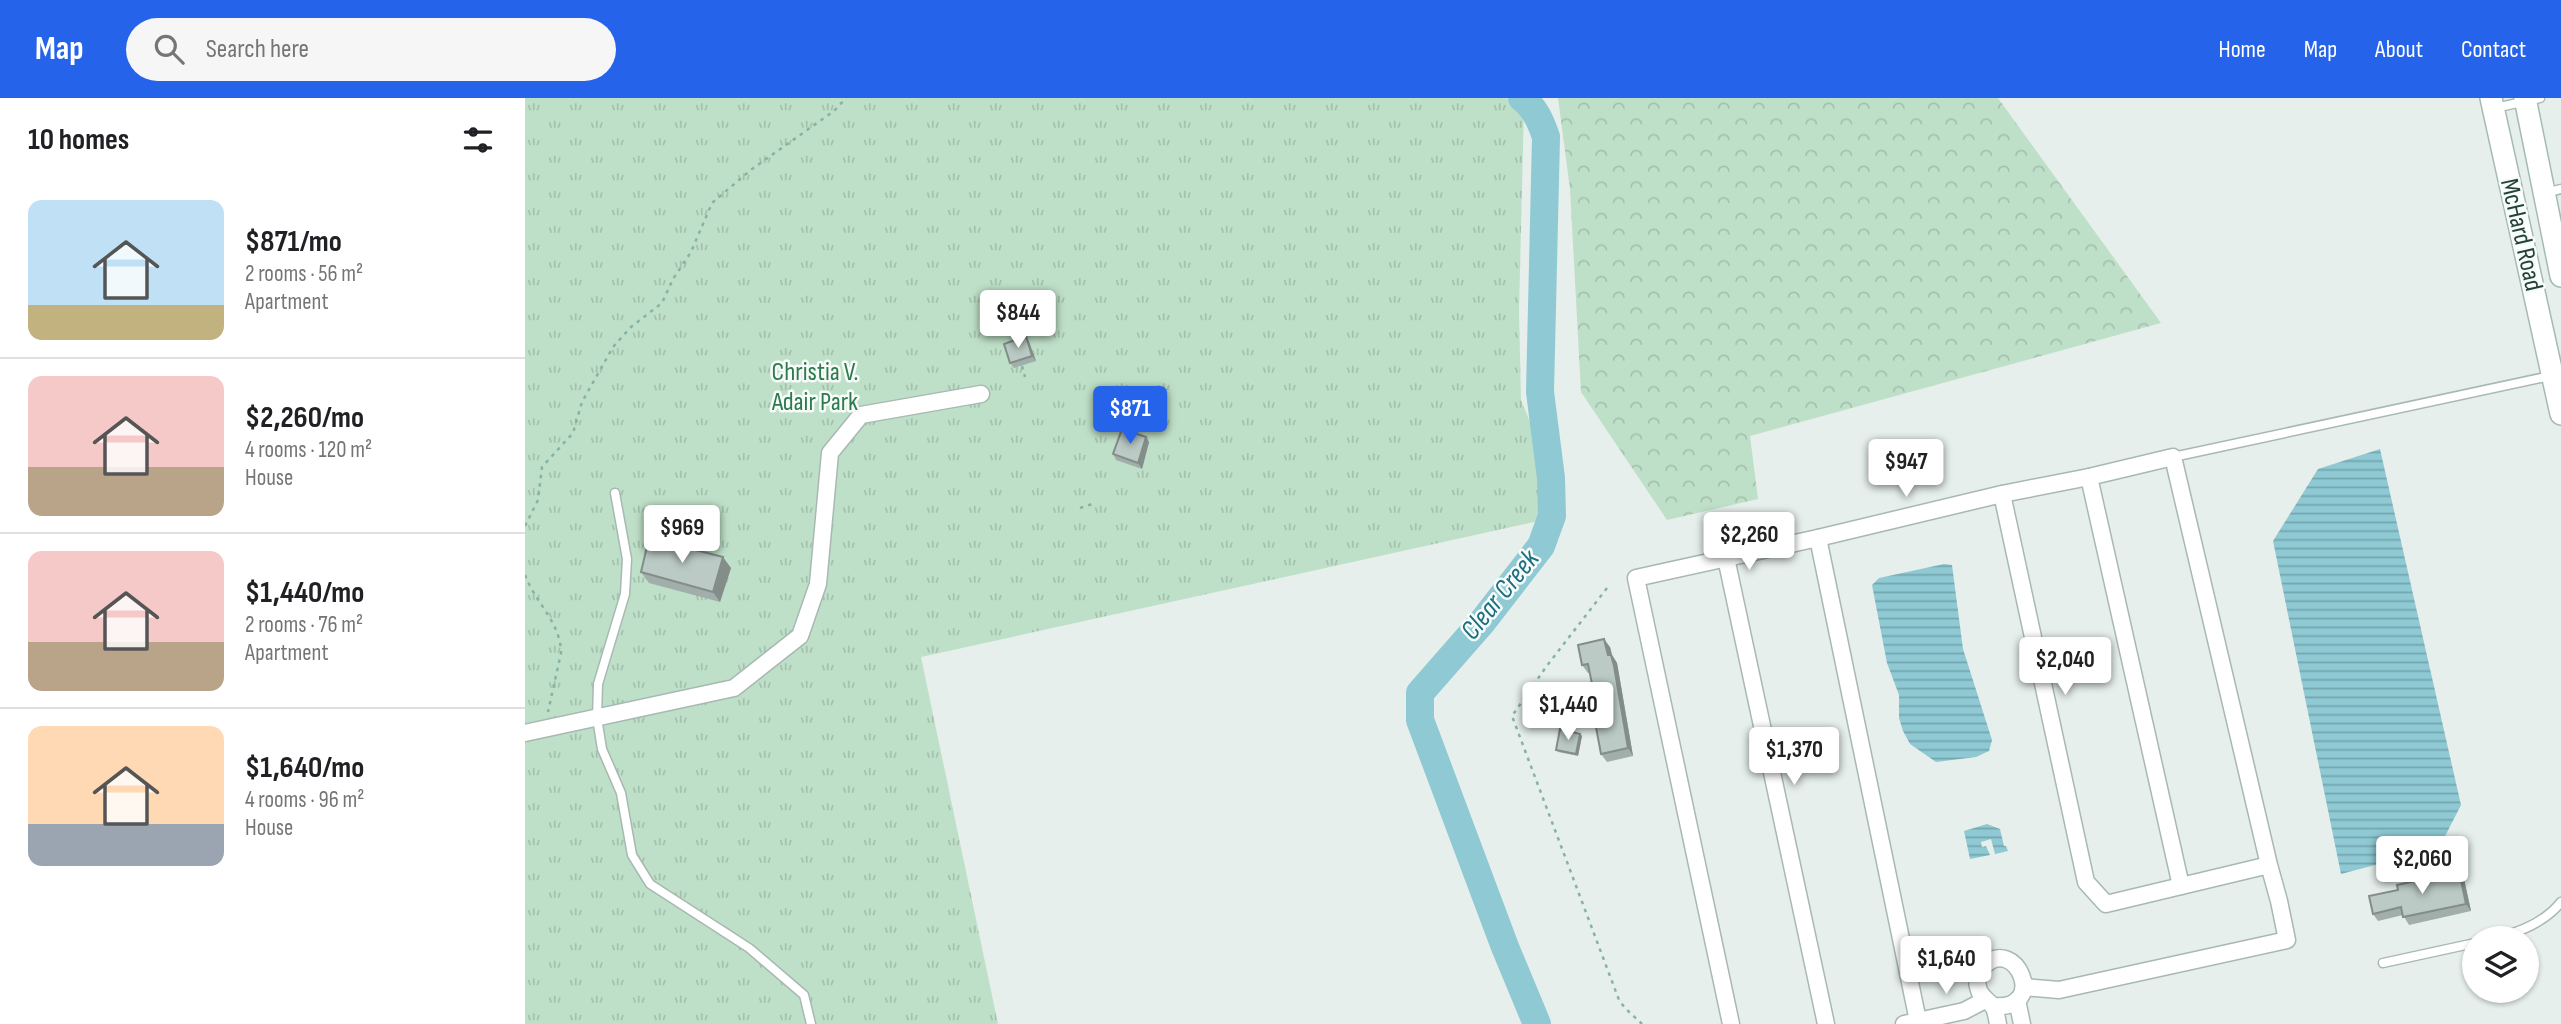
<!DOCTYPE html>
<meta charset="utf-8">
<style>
body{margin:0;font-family:"Sofia Sans Condensed",sans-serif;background:#f6f6f6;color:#202124;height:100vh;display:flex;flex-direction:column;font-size:26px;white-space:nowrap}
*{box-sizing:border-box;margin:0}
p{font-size:23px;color:#757577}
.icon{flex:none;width:38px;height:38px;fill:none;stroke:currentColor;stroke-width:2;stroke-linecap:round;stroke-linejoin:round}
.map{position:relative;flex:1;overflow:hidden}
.sheet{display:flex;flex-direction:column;background:#fff;width:525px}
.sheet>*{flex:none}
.tools{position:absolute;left:1937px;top:828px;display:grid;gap:14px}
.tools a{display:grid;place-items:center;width:77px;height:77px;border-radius:50%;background:#fff;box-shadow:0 2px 5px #0004;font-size:35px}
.price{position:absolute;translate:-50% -60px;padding:0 16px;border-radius:7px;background:#fff;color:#222;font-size:23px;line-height:46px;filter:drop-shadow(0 2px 4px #0008)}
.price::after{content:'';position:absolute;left:50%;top:42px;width:21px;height:16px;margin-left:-10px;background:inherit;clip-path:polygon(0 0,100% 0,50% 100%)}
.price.current{background:#2563eb;color:#fff}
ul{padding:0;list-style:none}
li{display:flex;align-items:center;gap:21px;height:175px;padding:0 28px}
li+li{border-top:2px solid #e0e0e0}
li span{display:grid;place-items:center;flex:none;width:196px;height:140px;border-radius:14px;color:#555}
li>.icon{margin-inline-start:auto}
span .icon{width:84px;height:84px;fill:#fffc;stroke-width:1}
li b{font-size:30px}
h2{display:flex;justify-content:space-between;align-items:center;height:84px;padding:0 28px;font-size:30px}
header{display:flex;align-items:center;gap:42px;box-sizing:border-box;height:98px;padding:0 35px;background:#2563eb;color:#fff}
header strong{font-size:33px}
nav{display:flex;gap:38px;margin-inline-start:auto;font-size:24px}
.search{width:490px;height:63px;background:#f6f6f6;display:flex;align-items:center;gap:18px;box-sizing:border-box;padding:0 24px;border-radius:38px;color:#757577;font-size:26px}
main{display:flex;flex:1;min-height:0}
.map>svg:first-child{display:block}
</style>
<header>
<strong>Map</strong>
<div class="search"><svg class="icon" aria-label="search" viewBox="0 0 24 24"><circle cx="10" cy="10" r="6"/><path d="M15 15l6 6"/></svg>Search here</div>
<nav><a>Home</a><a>Map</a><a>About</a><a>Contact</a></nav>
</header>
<main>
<section class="sheet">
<h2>10 homes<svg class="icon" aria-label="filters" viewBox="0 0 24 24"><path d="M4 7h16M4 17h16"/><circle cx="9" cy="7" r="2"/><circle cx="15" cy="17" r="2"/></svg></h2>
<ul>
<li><span style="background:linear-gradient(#bfe0f5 75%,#c2b280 0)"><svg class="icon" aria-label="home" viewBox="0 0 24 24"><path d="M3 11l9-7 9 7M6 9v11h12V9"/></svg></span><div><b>$871/mo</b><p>2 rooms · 56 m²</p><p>Apartment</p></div></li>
<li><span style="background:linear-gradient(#f6c9c9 65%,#b9a48a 0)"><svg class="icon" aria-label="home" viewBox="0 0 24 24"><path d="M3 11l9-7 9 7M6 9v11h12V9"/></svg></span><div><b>$2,260/mo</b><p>4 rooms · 120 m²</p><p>House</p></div></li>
<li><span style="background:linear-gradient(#f6c9c9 65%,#b9a48a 0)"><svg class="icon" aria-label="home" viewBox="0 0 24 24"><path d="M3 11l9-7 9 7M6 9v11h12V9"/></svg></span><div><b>$1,440/mo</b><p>2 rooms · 76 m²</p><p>Apartment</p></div></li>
<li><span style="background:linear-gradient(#ffd9b3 70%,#9aa5b1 0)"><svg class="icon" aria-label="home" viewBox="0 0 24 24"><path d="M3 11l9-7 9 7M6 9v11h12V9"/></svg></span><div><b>$1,640/mo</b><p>4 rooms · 96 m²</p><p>House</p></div></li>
</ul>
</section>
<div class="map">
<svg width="2036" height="926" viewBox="0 0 2036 926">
<defs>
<pattern id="grass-tufts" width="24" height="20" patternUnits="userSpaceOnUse" patternTransform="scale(1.75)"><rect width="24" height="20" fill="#bfe0c8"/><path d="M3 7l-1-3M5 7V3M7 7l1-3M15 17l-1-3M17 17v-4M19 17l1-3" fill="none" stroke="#a4c1ad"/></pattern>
<pattern id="forest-crowns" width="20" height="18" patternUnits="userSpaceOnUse" patternTransform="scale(1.75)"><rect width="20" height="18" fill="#bfe0c8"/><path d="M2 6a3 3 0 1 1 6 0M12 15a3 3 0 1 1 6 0" fill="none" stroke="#a4c1ad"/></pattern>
<pattern id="water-rules" width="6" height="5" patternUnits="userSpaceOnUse" patternTransform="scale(1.75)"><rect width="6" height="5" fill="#8ec9d4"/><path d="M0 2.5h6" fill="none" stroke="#74a5ad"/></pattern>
</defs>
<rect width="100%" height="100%" fill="#e6efeb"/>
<!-- grass -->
<path fill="url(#grass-tufts)" d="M0 0H981L999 8 994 213 996 302 1018 356 1023 421 396 559 473 926H0Z"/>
<!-- forest -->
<path fill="url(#forest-crowns)" d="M1033 0H1473L1636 225 1225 338 1233 401 1142 422 1056 294 1045 91Z"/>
<!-- water -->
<g fill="url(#water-rules)">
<path d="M1855 351 1936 707 1914 750 1816 776 1748 443 1793 371Z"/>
<path d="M1419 466 1427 467 1438 551 1467 642 1464 653 1451 659 1411 664 1385 646 1378 633 1374 620V597L1362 565 1347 487 1354 480Z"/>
<path d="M1462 726 1475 731 1479 748H1481L1483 753 1470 756 1466 741 1456 744 1457 749 1461 748 1465 757 1445 761 1439 733Z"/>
</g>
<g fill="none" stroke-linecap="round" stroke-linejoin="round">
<!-- river -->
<path stroke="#8ec9d4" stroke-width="28" d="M997 0C1010 10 1016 24 1021 39L1015 294 1026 380 1027 418 1016 448 958 523 895 595V622L980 849 1012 926"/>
<!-- service casing -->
<g stroke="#a8b8b2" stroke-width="11">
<g id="service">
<path d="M1970 10 2015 0"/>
<path d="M2020 95 2036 91"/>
<path d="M1648 359 2025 278"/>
<path d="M90 395 102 461 100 496 73 586 72 620 77 651 96 695 107 757 125 786 224 850 279 897 286 926"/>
<path d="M1972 840C1995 834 2021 823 2036 804"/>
<path d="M1858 865 1950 845"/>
</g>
</g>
<!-- minor casing -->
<g stroke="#a8b8b2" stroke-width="19">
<g id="minor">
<path d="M1564 379 1656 788"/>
<path d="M1293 440 1477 396"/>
<path d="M1201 460 1301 926"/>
<path d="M0 635 209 590 275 538 293 486 305 355 336 317 456 296"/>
<path d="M1499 889 1534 892 1762 842 1754 803 1744 767 1581 806 1561 784 1477 396 1564 379 1648 359 1744 767"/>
<path d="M1492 902 1497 926"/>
<path d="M1468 908C1525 913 1490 836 1459 868 1454 874 1451 882 1453 889 1455 900 1464 902 1469 910 1471 914 1472 921 1473 926"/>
<path d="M1206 926 1111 480 1293 440 1393 923"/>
<path d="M1379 926 1439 913 1460 902"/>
</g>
</g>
<!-- secondary casing -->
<g stroke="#a4bbb3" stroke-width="24">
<g id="secondary">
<path d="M1966 0 2036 316"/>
<path d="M2000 0 2036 178"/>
</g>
</g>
<!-- path -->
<g stroke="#86b3a5" stroke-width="2.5" stroke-dasharray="3.5 5" stroke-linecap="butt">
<path d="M497 268 500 279"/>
<path d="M555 410 570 405"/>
<path d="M0 428 13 402 17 369 48 335 57 304 88 249 106 229 137 205 148 181 166 154 187 105 227 71 309 13 321 0"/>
<path d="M0 477C10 504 36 525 36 555L23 614"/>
<path d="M1082 490 1021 569 987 618 1094 902 1100 910 1117 926"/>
</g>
<!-- service -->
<use href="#service" stroke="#fff" stroke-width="8"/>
<!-- minor -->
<use href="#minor" stroke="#fff" stroke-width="16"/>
<!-- secondary -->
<use href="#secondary" stroke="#fff" stroke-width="21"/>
</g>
<!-- wall -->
<g fill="#a1aea9">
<path d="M501 238 504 244 511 263 489 270 485 265Z"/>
<path d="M624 344 617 371 591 362 588 356Z"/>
<path d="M206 470 195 504 124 485 116 474Z"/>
<path d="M1085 549 1087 557 1092 565 1094 576 1108 658 1082 664 1076 656 1069 596 1065 575H1063L1057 567Z"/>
<path d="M1055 636 1057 638 1053 658 1033 654 1031 652Z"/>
<path d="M1934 773 1939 781 1946 813 1884 827 1878 817 1853 823 1848 816 1873 792Z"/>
</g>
<!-- shaded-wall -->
<g fill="#838d89">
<path d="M501 238 504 244 511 263 507 258Z"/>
<path d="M621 339 624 344 617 371 613 365Z"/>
<path d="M198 459 206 470 195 504 188 494Z"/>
<path d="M1079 541 1085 549 1087 557 1092 565 1108 658 1103 650Z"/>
<path d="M1055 636 1057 638 1053 658 1051 656Z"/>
<path d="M1934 773 1939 781 1946 813 1941 806Z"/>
</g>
<!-- building -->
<g fill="#bbcac4" stroke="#838d89" stroke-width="2">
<path d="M501 238 507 258 485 265 479 246Z"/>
<path d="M597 331 621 339 613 365 588 356Z"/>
<path d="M124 440 198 459 188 494 116 474Z"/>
<path d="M1079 541 1083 557H1086L1089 568 1103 650 1076 656 1065 597 1069 596 1063 566 1057 567 1053 547Z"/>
<path d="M1035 631 1055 636 1051 656 1031 652Z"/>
<path d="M1934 773 1941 806 1878 819 1876 809 1848 816 1844 798 1873 792 1872 787Z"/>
</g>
<g text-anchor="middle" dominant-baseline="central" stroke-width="5" stroke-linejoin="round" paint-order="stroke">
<!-- street labels -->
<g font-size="26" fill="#24423a" stroke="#f7fbf9">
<text transform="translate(1996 137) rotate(77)">McHard Road</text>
</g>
<!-- park labels -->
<g font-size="26" fill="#2d7a4b" stroke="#f7fbf9">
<text x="290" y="274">Christia V.<tspan x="290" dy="30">Adair Park</tspan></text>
</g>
<!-- water labels -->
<g font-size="28" font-style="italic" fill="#1c6f80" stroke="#f7fbf9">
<text transform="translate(975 497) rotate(-51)">Clear Creek</text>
</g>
</g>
</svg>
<div class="tools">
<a><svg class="icon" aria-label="layers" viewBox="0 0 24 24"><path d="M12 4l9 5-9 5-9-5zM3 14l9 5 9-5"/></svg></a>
</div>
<b class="price" style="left:493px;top:252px">$844</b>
<b class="price current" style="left:605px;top:348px">$871</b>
<b class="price" style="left:1381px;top:401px">$947</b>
<b class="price" style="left:157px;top:467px">$969</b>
<b class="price" style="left:1224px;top:474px">$2,260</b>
<b class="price" style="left:1540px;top:599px">$2,040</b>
<b class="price" style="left:1043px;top:644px">$1,440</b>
<b class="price" style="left:1269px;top:689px">$1,370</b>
<b class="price" style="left:1897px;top:798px">$2,060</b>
<b class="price" style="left:1421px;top:898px">$1,640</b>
</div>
</main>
